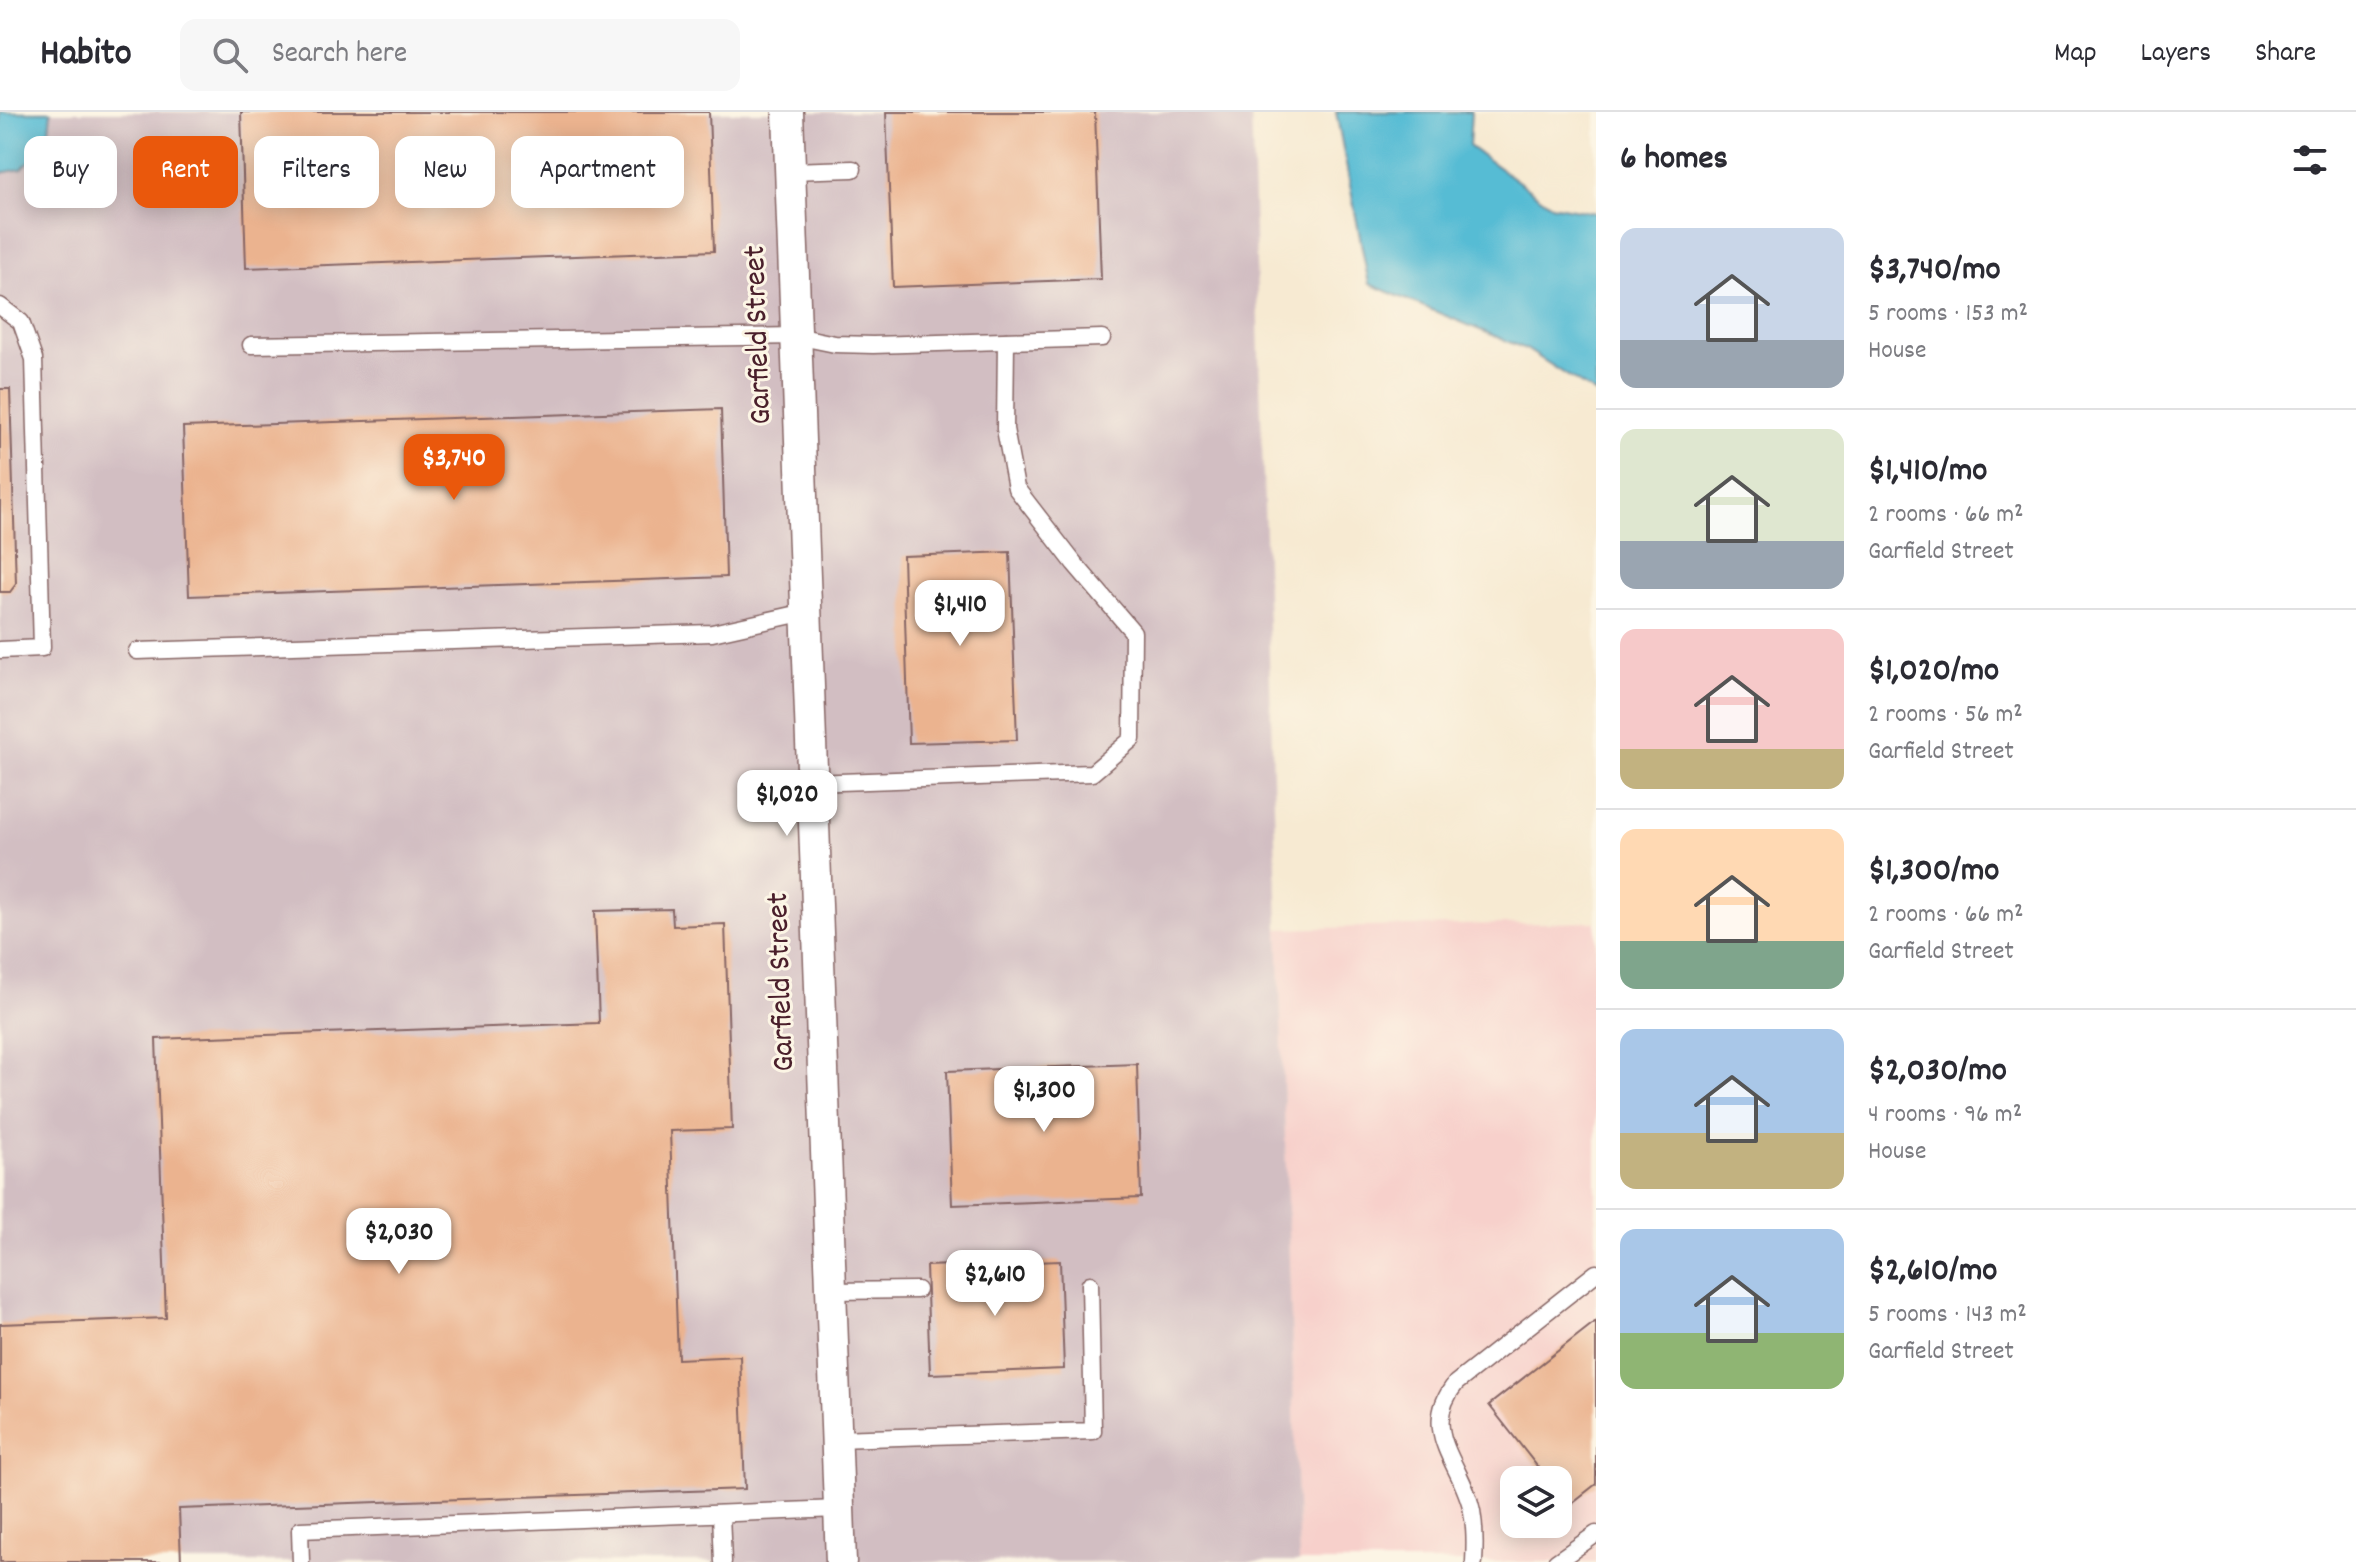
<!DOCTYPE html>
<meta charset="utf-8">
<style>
body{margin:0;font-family:Dekko,sans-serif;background:#f7f7f7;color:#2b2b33;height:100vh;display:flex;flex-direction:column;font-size:30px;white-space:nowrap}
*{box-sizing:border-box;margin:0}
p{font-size:26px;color:#7c7c81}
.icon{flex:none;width:44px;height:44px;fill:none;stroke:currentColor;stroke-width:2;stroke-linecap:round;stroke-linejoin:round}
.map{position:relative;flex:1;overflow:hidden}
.panel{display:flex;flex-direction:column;background:#fff;width:760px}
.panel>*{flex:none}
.hud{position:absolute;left:24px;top:24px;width:760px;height:72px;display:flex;gap:16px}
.tools{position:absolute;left:1500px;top:1354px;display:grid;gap:16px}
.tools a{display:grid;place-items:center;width:72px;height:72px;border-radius:16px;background:#fff;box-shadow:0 4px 20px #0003;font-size:40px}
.price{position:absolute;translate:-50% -68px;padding:0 18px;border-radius:16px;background:#fff;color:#222;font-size:26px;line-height:52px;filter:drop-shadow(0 2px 4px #0008)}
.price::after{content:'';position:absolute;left:50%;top:48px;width:24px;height:18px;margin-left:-12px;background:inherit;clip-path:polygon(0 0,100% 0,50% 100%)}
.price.current{background:#ea580c;color:#fff}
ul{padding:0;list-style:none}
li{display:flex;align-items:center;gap:24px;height:200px;padding:0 24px}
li+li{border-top:2px solid #e1e1e2}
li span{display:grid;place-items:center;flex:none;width:224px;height:160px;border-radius:16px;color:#555}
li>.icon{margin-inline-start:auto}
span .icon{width:96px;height:96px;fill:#fffc;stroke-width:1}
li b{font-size:34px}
h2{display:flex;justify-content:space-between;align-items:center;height:96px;padding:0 24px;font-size:34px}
.pill{padding:0 28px;border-radius:16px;background:#fff;box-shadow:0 4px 20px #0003;font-size:28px;line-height:72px}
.pill.current{background:#ea580c;color:#fff}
header{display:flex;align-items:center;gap:48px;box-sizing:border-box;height:112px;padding:0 40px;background:#fff;border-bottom:2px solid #e1e1e2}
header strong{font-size:38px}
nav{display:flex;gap:44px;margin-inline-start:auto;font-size:28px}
.search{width:560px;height:72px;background:#f7f7f7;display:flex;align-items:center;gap:20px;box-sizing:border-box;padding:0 28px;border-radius:16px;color:#7c7c81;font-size:30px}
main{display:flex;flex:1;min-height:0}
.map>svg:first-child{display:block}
</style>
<header>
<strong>Habito</strong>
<div class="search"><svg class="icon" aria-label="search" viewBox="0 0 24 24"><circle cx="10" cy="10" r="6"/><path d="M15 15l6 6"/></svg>Search here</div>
<nav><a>Map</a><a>Layers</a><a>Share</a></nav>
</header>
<main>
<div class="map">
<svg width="1596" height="1450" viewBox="0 0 1596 1450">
<rect width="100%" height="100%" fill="#fcf5e5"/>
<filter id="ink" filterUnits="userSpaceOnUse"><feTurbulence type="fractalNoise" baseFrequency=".0125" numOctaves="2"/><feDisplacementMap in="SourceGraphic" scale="16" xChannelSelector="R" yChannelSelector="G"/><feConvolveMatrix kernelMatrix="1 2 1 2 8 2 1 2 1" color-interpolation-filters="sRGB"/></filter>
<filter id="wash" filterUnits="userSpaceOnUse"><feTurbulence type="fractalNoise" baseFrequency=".006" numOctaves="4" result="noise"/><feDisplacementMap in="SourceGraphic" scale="32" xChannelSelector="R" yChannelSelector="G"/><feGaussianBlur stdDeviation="1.8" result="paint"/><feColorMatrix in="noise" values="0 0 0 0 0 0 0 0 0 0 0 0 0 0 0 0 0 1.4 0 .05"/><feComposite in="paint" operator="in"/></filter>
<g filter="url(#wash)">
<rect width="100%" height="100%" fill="#f7ead2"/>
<!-- built -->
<path fill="#f7d0cb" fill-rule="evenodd" d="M1596 810V1450H1299L1278 817ZM1514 1368H1558V1412H1514Z"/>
<!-- industrial -->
<path fill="#d2bec2" d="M0 0H1251L1299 1450H0Z"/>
<!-- water -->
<g fill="#56bcd4" stroke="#506e80" stroke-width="2">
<path d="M0 0H51L48 27 35 44 21 57 0 61Z"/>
<path d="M1336 0H1471L1469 34 1551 93 1596 101V282L1526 237 1369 172Z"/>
</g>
<g id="blocks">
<!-- building -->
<g fill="#ebb38f">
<path d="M241 0H709L714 139 246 156Z"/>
<path d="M886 0H1095L1101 167 893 175Z"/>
<path d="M0 277H10L16 472 10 480H0Z"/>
<path d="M721 297 726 465 189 484 183 315Z"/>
<path d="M1010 440 1017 628 909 631 903 444Z"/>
<path d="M672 797 673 814 725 812 732 1017 670 1019 678 1247 740 1244 745 1377 179 1397 181 1450H0V1212L166 1206 156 927 599 911 595 799Z"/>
<path d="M1137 952 1141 1086 952 1093 947 959Z"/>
<path d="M1060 1149 1064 1257 930 1262 926 1154Z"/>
<path d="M1596 1209V1372L1568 1394 1558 1380V1368H1548L1489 1293Z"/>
</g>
</g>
</g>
<g filter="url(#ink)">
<use href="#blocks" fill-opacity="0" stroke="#876665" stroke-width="2"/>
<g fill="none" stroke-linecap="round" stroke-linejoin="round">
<!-- lane casing -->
<g stroke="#876665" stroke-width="19">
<g id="lane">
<path d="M790 59 853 57"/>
<path d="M0 194 21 210 34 247 42 536 0 538"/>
<path d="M251 233 796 224 835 232 873 233 1102 226"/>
<path d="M137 539 712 521 806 500"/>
<path d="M812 671 1092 661 1132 627 1133 520 1074 451 1016 376 1005 317 1006 229"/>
<path d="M831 1179 917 1178"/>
<path d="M836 1327 1093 1319 1090 1172"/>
<path d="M721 1402 723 1450"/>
<path d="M301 1450 300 1418 839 1397"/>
<path d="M1474 1450C1475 1434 1475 1416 1472 1399 1463 1352 1417 1319 1456 1271L1596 1161"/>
<path d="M1556 1450 1596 1422"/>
</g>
</g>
<!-- street casing -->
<g stroke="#876665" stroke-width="33">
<path id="street" d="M788 0 841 1450"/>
</g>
<!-- lane -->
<use href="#lane" stroke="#fff" stroke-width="16"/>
<!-- street -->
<use href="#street" stroke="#fff" stroke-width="30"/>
</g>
</g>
<g text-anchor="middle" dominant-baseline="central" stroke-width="6" stroke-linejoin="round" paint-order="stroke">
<!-- street labels -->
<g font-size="32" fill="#4a1f2b" stroke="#fcf5e5">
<text transform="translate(760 223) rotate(-92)">Garfield Street</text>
<text transform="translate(783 870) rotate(-92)">Garfield Street</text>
</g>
</g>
</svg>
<div class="tools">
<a><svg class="icon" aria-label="layers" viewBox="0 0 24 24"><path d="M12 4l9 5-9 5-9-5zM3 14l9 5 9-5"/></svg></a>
</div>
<b class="price current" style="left:454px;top:390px">$3,740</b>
<b class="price" style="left:960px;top:536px">$1,410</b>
<b class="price" style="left:787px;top:726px">$1,020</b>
<b class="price" style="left:1044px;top:1022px">$1,300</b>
<b class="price" style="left:399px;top:1164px">$2,030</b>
<b class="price" style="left:995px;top:1206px">$2,610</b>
<div class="hud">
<a class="pill">Buy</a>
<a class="pill current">Rent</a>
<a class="pill">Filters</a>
<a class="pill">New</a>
<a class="pill">Apartment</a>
</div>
</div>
<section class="panel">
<h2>6 homes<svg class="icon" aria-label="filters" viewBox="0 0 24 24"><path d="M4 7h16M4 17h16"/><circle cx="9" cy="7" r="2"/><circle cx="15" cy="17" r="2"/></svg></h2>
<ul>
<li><span style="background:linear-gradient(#c9d6e8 70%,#9aa5b1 0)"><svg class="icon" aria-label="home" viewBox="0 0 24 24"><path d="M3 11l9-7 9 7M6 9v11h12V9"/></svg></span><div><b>$3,740/mo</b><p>5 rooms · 153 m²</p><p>House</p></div></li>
<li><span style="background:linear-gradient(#dfe7d0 70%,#9aa5b1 0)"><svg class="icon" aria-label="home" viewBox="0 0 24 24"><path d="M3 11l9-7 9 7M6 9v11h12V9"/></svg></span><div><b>$1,410/mo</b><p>2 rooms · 66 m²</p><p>Garfield Street</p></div></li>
<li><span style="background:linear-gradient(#f6c9c9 75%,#c2b280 0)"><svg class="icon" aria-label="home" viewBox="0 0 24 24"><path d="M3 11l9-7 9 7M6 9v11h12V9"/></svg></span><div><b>$1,020/mo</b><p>2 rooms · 56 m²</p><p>Garfield Street</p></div></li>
<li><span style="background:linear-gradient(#ffd9b3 70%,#7fa58c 0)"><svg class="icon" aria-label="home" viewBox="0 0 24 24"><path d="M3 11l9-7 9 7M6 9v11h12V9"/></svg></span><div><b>$1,300/mo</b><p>2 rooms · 66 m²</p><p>Garfield Street</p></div></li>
<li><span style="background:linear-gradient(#a9c7e8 65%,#c2b280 0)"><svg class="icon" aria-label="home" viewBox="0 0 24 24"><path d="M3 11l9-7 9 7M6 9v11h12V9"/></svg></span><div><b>$2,030/mo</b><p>4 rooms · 96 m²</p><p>House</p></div></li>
<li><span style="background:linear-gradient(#a9c7e8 65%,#8fb573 0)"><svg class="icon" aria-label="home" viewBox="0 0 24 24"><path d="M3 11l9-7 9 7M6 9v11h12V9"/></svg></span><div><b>$2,610/mo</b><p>5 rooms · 143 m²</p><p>Garfield Street</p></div></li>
</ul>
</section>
</main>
